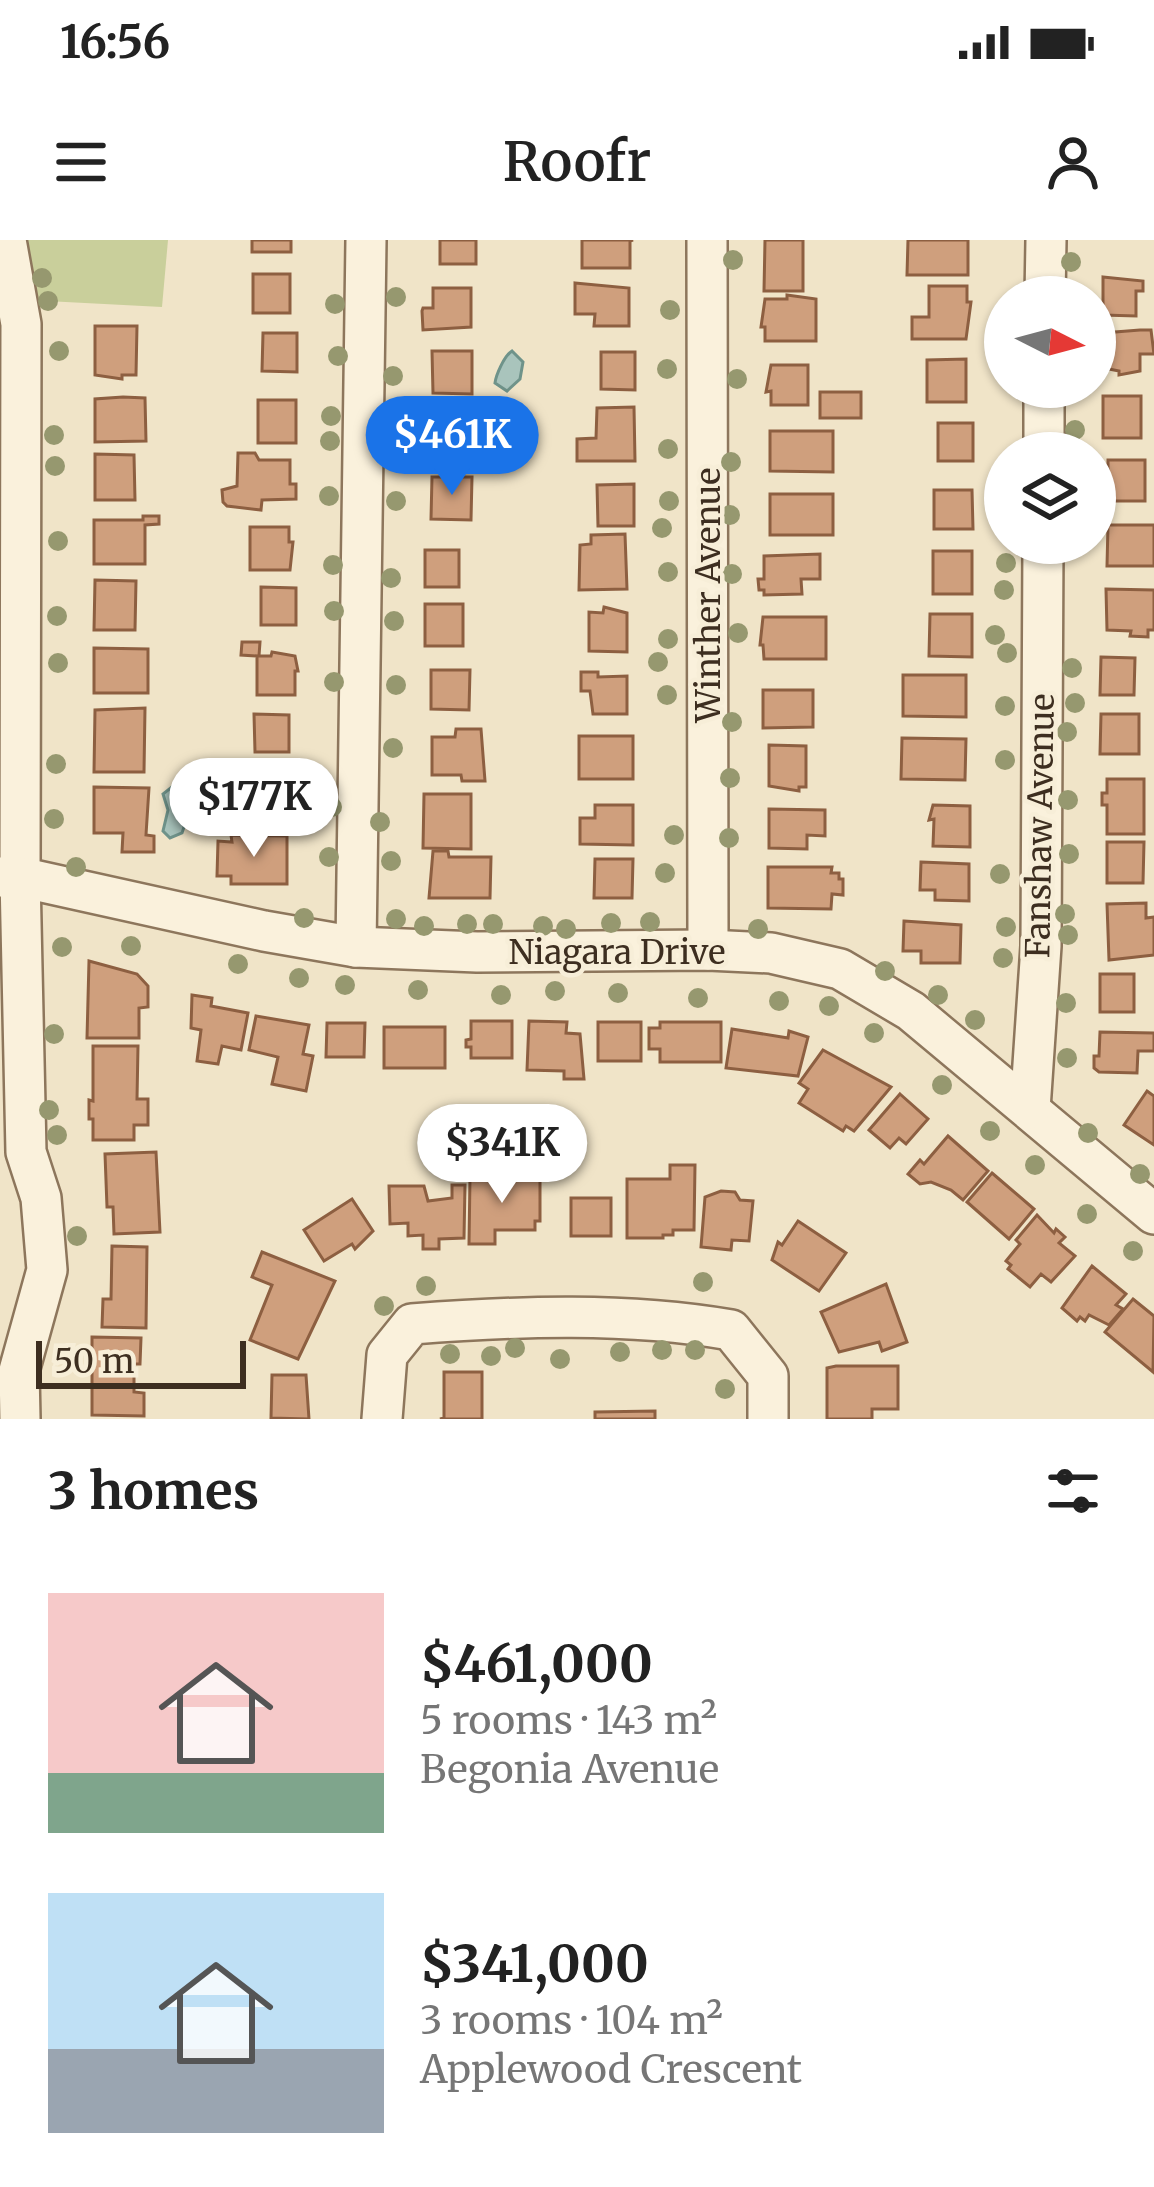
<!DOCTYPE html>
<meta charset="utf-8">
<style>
body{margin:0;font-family:Merriweather,serif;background:#f6f6f6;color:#222;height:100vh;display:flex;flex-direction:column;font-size:45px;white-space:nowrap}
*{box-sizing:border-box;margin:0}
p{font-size:39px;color:#767676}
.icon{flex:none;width:66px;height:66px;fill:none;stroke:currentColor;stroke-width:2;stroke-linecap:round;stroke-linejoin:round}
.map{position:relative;height:1179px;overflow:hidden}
.panel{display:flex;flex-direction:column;background:#fff;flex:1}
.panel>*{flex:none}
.needle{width:78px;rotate:96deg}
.buttons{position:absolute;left:984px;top:36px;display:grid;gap:24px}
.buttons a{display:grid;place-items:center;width:132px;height:132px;border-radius:50%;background:#fff;box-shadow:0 3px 9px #0004;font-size:60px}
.scale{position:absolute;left:36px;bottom:30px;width:210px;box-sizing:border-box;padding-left:12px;border:6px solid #3d2e20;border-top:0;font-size:33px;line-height:42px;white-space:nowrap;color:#3d2e20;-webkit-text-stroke:9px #f7eed8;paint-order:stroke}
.price{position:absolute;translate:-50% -102px;padding:0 27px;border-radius:42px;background:#fff;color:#222;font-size:39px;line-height:78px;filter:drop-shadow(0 3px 6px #0008)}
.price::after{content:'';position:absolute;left:50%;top:72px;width:36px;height:27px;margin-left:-18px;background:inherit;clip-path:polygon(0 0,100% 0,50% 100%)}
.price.on{background:#1a73e8;color:#fff}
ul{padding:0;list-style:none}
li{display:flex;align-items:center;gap:36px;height:300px;padding:0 48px}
li span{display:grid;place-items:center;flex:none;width:336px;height:240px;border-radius:0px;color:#555}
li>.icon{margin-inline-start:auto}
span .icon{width:144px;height:144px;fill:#fffc;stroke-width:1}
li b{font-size:51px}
h2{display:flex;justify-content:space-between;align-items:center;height:144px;padding:0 48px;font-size:51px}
.status{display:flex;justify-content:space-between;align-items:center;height:84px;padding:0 60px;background:#fff;direction:ltr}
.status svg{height:33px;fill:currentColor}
header{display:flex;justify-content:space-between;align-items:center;height:156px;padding:0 48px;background:#fff;font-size:54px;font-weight:600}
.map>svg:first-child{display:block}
</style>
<div class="status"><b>16:56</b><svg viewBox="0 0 49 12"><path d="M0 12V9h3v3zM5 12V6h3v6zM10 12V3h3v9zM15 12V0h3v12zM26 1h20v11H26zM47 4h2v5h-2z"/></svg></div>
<header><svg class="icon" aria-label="menu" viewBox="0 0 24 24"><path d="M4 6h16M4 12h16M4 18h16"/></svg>Roofr<svg class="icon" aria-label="person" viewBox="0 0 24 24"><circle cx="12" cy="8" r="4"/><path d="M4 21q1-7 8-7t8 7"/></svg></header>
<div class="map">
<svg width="1154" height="1179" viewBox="0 0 1154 1179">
<rect width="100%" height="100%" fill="#f0e4c8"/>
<!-- green -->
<path fill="#c9cf9b" d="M20 0H168L162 67 27 60Z"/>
<!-- water -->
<g fill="#a9c4bc" stroke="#6f938a" stroke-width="3">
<path d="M512 111 523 122 520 139 507 151 495 143C496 135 504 116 512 111Z"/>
<path d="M173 546 182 548 186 581 182 593 170 598 163 591 168 570 163 554Z"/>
</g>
<!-- building -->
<g fill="#cf9f7d" stroke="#8d5f41" stroke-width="3">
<rect x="252" y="0" width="39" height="12"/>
<rect x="440" y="0" width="36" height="24"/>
<path d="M582 0H633L630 1V28H582Z"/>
<path d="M765 0H803V51H764Z"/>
<path d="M908 0H968V35H907Z"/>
<rect x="253" y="34" width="37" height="39"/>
<path d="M1103 37 1143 41V51H1136V76L1103 75Z"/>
<path d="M575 43 629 48V86H594L595 74H575Z"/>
<path d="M929 46H967V62H971L966 99H912V77H929Z"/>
<path d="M433 48H471V87L423 90 422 71 423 68H433Z"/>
<path d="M787 55 816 59V101H765V87H761L765 59H787Z"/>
<path d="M95 86H137L136 135H122V139L95 135Z"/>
<path d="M1140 90H1151L1154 114H1140V131L1119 135V131L1099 127 1103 93Z"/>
<path d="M263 93H297V132L262 131Z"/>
<path d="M432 111H472V154L433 153Z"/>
<path d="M601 112H635V150L601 149Z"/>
<path d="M966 119V162H927V120Z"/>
<path d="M771 125H808V165H771V151L766 152Z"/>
<rect x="820" y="152" width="41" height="26"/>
<rect x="1103" y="156" width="38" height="42"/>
<path d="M123 157 145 158 146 201 95 202V159Z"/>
<rect x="258" y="160" width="38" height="43"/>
<path d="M634 167 635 221H577V199L596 198 597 168Z"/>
<rect x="432" y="182" width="34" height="37"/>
<rect x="938" y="183" width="35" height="38"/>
<path d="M770 191H833V232L770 231Z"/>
<path d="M238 213H255L259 220H290V244H296V259L262 260 261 270 227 266 223 262 222 250 237 246Z"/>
<path d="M95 214 134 215 135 260H95Z"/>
<rect x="1108" y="220" width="37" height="41"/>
<path d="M432 237H472L471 280 431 279Z"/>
<path d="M634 244V286H598L597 245Z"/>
<path d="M934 250H972L973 289H934Z"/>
<rect x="770" y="254" width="63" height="41"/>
<path d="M143 276H159V284L145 285V324H94V280H143Z"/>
<path d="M1108 285H1154V326H1107Z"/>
<path d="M250 287H289V302H293L290 330H250Z"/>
<path d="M625 294 627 349 579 350 580 305 591 304V295Z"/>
<rect x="425" y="310" width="34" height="37"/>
<rect x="933" y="311" width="39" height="43"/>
<path d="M820 314V339H801L802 354 764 355V350H759L758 339H764V316Z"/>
<path d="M95 340 136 341 135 390H94Z"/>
<path d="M261 347 296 348V385H261Z"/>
<path d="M1106 349 1154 350V390H1148V397L1130 396 1131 391 1107 390Z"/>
<rect x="425" y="364" width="38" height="42"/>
<path d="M604 367 627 373V412L589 411V372L603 373Z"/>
<path d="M930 374H972V417L929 416Z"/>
<path d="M763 377H826V419H764L763 405H760Z"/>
<path d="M242 402H260L259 416H271L272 412 295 416 298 431H295V455H257V416L241 415Z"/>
<path d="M94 408 148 409V453H94Z"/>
<path d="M1101 417 1135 418 1134 455H1100Z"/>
<path d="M431 430H470L469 470 431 469Z"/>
<path d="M581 432H598V437L627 436V474H593L590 451H581Z"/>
<path d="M903 435H966V477L903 476Z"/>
<path d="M763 450H813V487L763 488Z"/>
<path d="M145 468 144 532H94L95 470Z"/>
<path d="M254 474 289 475V512H255Z"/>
<path d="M1101 474H1139V514H1100Z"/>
<path d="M456 489H481L485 541H462L461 535H432V497H455Z"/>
<rect x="579" y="496" width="54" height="43"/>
<path d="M902 498 966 499 965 540 901 539Z"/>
<path d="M769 505 806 506V547H799V551L769 546Z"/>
<path d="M1107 539H1144V594H1107V565H1102V553H1107Z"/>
<path d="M288 541V584H249V543Z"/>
<path d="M94 547 149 548 146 595 154 596V612H122L123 593H94Z"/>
<path d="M424 554H471V609L423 608Z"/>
<path d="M595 565H633V605L580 604V578H595Z"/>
<path d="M933 565 970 566V607L933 606 934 579 929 580Z"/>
<path d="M769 569 825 570V596L807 595V609L769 608Z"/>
<path d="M231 595 287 596V644H231V636H217L218 601 232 602Z"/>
<path d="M1107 602H1144L1143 643H1107Z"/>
<path d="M433 611H448L449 617H491L490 658H429Z"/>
<path d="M595 619H633L632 658H594Z"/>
<path d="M921 622 969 624V661L935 660V650H920Z"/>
<path d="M768 627H832L831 633H839V639H843V655L832 654 831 669 768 668Z"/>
<path d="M1146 663V678L1154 677V715L1109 720 1107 664Z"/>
<path d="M904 681 961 685 960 723H921V711H903Z"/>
<path d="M89 721 137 734 148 746V767L139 768V798H87Z"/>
<rect x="1100" y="734" width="34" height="38"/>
<path d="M192 755 212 758 211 766 248 773 241 810 222 806 218 824 197 821 201 790 191 788Z"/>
<path d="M256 776 309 785 303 814 313 816 306 851 272 844 278 817 249 810Z"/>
<path d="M471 781H512V818H471V807H466V800L471 799Z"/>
<path d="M529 781 567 782 566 793 580 794 584 839H564V831L527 830Z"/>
<rect x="598" y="782" width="43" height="39"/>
<path d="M660 782H721V822H660V809H649V788H660Z"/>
<path d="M327 783H365L364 817H326Z"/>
<rect x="384" y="787" width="61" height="41"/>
<path d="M732 789 788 798 789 791 808 797 798 836 726 828Z"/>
<path d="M1100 792 1154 793V811H1138L1137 833 1099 832 1094 828V816H1099Z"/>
<path d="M93 806H138L137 859H148V885H134V900H93V879H89V860L93 861Z"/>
<path d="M823 810 891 847 854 891 846 886 843 891 799 863 808 849 799 843Z"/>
<path d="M1147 851 1154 856V905L1124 885Z"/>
<path d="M900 854 928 879 906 904 899 898 890 908 869 890Z"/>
<path d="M948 896 988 931 963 960 951 950 931 942 920 944 908 934 920 920 924 924Z"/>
<path d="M156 912 160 992 114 994 113 967H107L105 914Z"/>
<path d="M670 925H695L694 990H673V995H663V998H627V939H670Z"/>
<path d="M992 933 1034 969 1009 999 967 962Z"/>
<path d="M470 937H540V981H535V990H495V1004H469Z"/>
<path d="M452 945H465L464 998 439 999V1009H423V995L408 996V983L390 984 389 946H424L428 961 452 958Z"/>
<path d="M721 951 735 952 740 960 753 961 749 1001 732 1000 731 1010 701 1007 705 957Z"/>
<rect x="571" y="958" width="40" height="38"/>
<path d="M352 959 373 991 355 1009 352 1004 324 1021 304 990Z"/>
<path d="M1037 975 1054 993 1056 989 1065 997 1059 1003 1075 1016 1051 1042 1041 1034 1030 1047 1008 1029 1011 1025 1006 1021 1020 1004 1016 1000Z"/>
<path d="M798 981 846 1013 819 1051 772 1020 778 1002 782 1005Z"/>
<path d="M112 1006 147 1007 146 1088 102 1087 103 1059H111Z"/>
<path d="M262 1012 335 1041 298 1119 250 1100 272 1045 252 1037Z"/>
<path d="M1092 1026 1126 1054 1116 1065 1123 1069 1109 1085 1089 1075 1085 1081 1080 1077 1077 1081 1062 1068Z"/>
<path d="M886 1044 907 1102 882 1111 879 1102 839 1112 821 1072Z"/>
<path d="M1133 1059 1154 1076 1153 1132 1105 1092Z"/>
<path d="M92 1097 141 1098 140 1124H134V1152L144 1153V1176L92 1175Z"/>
<path d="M836 1126H898V1169H872V1179H827V1128Z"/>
<path d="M444 1132H482V1179H440L444 1178Z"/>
<path d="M272 1135H306L309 1179 271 1178Z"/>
<path d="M655 1171V1179H595V1172Z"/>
</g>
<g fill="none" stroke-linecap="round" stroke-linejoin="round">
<!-- minor casing -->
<g stroke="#8d765c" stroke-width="44">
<g id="minor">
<path d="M6 0 21 84 20 637 26 912 41 958 47 1030 19 1131 20 1179"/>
<path d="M707 0 708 710"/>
<path d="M1045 57 1046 0"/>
<path d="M1044 213V147"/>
<path d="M0 637H20L264 691 356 707 477 712 708 710 771 713 840 729 911 771 1154 974"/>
<path d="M356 707 366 0"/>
<path d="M1030 869 1041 706 1043 303"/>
<path d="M382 1179 387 1115 412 1084C517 1076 627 1072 731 1090L768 1136V1179"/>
</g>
</g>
<!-- minor -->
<use href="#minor" stroke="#faf1dc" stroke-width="39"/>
</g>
<!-- trees -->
<g fill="#96986f">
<circle cx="733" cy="20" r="10"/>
<circle cx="1071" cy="22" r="10"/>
<circle cx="42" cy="38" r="10"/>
<circle cx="396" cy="57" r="10"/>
<circle cx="48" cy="61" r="10"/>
<circle cx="335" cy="64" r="10"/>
<circle cx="670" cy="70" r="10"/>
<circle cx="59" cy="111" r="10"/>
<circle cx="338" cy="116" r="10"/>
<circle cx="667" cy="129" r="10"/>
<circle cx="393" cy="136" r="10"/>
<circle cx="737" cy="139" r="10"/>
<circle cx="331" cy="176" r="10"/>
<circle cx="1075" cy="190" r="10"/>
<circle cx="54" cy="195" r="10"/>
<circle cx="330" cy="201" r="10"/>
<circle cx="394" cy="201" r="10"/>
<circle cx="668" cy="209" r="10"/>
<circle cx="731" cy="222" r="10"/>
<circle cx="55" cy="226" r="10"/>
<circle cx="329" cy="256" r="10"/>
<circle cx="396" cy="261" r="10"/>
<circle cx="669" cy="261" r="10"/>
<circle cx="730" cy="275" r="10"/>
<circle cx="662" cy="288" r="10"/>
<circle cx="58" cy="301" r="10"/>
<circle cx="1006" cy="323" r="10"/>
<circle cx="333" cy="325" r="10"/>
<circle cx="668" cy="332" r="10"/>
<circle cx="732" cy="334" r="10"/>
<circle cx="391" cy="338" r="10"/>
<circle cx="1004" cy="350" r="10"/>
<circle cx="334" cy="371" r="10"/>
<circle cx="57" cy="376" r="10"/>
<circle cx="394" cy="381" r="10"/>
<circle cx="738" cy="393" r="10"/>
<circle cx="995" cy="395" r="10"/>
<circle cx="668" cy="399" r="10"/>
<circle cx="1007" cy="413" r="10"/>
<circle cx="658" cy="422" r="10"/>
<circle cx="58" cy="423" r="10"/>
<circle cx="1072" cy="428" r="10"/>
<circle cx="334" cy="442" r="10"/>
<circle cx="396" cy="445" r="10"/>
<circle cx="667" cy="455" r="10"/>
<circle cx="1075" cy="463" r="10"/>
<circle cx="1005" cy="466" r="10"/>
<circle cx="732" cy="482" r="10"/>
<circle cx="1067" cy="492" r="10"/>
<circle cx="393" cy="508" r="10"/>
<circle cx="1005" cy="520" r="10"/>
<circle cx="56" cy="524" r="10"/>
<circle cx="730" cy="538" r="10"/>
<circle cx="1068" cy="560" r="10"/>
<circle cx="332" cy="567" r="10"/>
<circle cx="54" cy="579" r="10"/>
<circle cx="380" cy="582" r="10"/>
<circle cx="674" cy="595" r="10"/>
<circle cx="729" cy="598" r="10"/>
<circle cx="1069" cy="614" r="10"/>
<circle cx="329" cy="617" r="10"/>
<circle cx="391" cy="621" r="10"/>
<circle cx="76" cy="627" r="10"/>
<circle cx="665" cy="633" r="10"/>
<circle cx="1000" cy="634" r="10"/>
<circle cx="1065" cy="674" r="10"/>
<circle cx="304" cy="678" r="10"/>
<circle cx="396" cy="679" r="10"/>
<circle cx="650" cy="682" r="10"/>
<circle cx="611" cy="683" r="10"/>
<circle cx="467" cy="684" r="10"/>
<circle cx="493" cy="684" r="10"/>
<circle cx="424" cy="686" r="10"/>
<circle cx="543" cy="686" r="10"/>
<circle cx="1006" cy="687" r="10"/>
<circle cx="566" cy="689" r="10"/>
<circle cx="758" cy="689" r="10"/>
<circle cx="1068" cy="695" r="10"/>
<circle cx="131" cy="706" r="10"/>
<circle cx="62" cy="707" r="10"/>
<circle cx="1003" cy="718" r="10"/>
<circle cx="238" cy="724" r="10"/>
<circle cx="885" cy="731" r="10"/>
<circle cx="299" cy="738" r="10"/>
<circle cx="345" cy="745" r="10"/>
<circle cx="418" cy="750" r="10"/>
<circle cx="555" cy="751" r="10"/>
<circle cx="618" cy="753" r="10"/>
<circle cx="501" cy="755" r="10"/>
<circle cx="938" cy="755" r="10"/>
<circle cx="698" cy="758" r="10"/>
<circle cx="779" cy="761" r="10"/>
<circle cx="1066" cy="763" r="10"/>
<circle cx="829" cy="766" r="10"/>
<circle cx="975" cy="780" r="10"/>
<circle cx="874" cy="793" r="10"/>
<circle cx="54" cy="794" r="10"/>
<circle cx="1067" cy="818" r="10"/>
<circle cx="942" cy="845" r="10"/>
<circle cx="49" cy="870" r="10"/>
<circle cx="990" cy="891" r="10"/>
<circle cx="1088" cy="893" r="10"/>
<circle cx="57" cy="895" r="10"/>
<circle cx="1035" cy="925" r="10"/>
<circle cx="1140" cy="934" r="10"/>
<circle cx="1087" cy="974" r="10"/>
<circle cx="77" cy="996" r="10"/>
<circle cx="1133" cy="1011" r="10"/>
<circle cx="703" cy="1042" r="10"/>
<circle cx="426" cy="1046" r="10"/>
<circle cx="384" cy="1066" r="10"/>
<circle cx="515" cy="1108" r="10"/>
<circle cx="662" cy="1110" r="10"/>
<circle cx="695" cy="1110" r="10"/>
<circle cx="620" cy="1112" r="10"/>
<circle cx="450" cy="1114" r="10"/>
<circle cx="491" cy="1116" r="10"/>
<circle cx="560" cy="1119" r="10"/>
<circle cx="725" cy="1149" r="10"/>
</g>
<g text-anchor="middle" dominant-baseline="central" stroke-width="9" stroke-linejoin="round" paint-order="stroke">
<!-- street labels -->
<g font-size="33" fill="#3d2e20" stroke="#f7eed8">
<text transform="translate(708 355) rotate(-90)">Winther Avenue</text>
<text transform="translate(1040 586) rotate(-89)">Fanshaw Avenue</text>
<text x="617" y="712">Niagara Drive</text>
</g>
</g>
</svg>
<div class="buttons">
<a><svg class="needle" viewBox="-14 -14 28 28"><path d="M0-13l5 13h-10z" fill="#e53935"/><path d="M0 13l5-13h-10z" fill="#767676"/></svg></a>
<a><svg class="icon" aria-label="layers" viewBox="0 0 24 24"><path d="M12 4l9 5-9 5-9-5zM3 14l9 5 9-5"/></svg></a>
</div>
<div class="scale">50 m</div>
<b class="price on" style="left:452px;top:258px">$461K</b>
<b class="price" style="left:254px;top:620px">$177K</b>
<b class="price" style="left:502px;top:966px">$341K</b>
</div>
<section class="panel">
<h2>3 homes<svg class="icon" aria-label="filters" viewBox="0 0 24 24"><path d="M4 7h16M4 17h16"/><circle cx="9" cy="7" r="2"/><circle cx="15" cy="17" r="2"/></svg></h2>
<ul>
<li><span style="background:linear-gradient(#f6c9c9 75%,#7fa58c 0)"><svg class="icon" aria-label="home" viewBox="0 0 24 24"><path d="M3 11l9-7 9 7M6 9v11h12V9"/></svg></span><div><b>$461,000</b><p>5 rooms · 143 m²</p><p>Begonia Avenue</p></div></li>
<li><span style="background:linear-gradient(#bfe0f5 65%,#9aa5b1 0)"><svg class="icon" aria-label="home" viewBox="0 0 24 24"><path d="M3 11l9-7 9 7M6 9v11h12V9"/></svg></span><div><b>$341,000</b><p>3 rooms · 104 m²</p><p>Applewood Crescent</p></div></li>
</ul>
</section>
